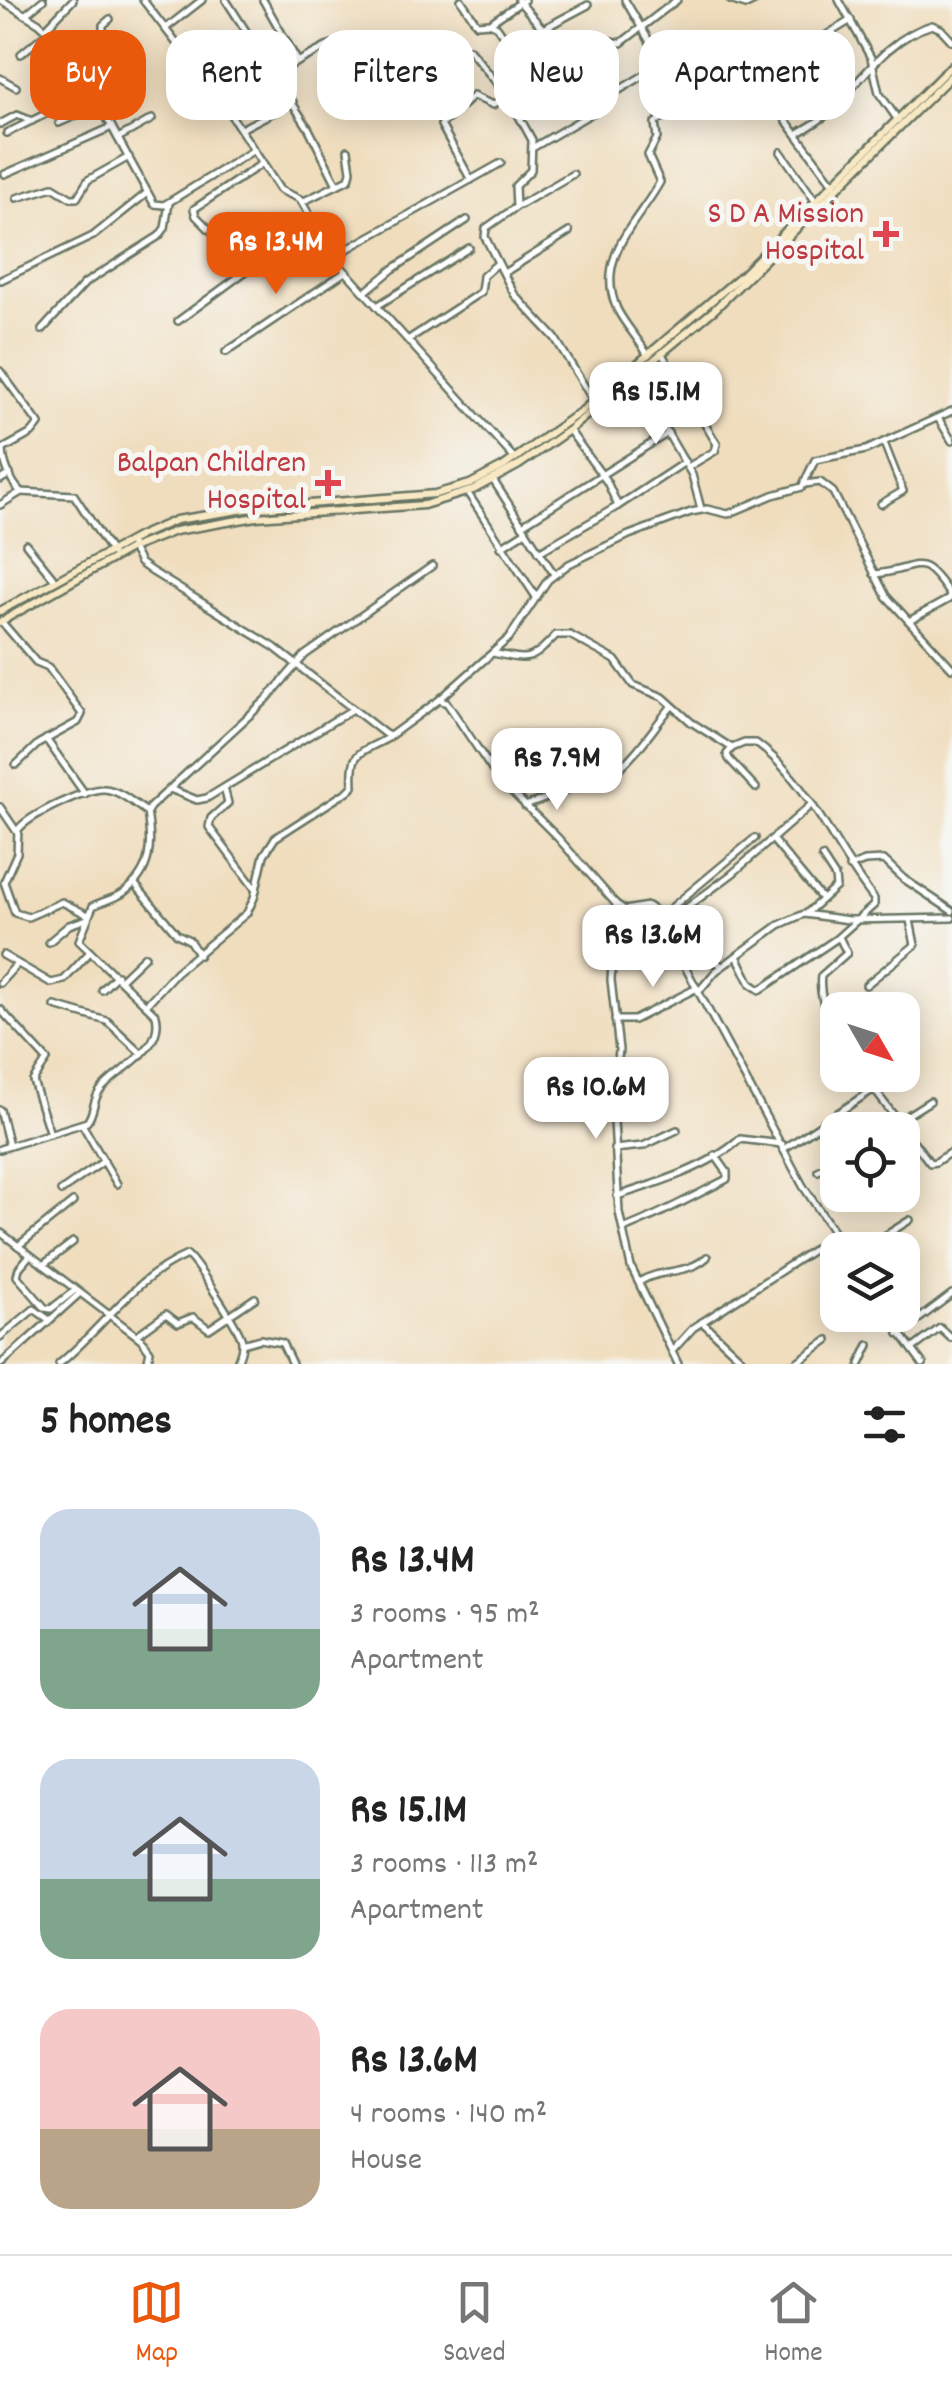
<!DOCTYPE html>
<meta charset="utf-8">
<style>
body{margin:0;font-family:Dekko,sans-serif;background:#f2f2f2;color:#222;height:100vh;display:flex;flex-direction:column;font-size:38px;white-space:nowrap}
*{box-sizing:border-box;margin:0}
p{font-size:32px;color:#767676}
.icon{flex:none;width:55px;height:55px;fill:none;stroke:currentColor;stroke-width:2;stroke-linecap:round;stroke-linejoin:round}
.map{position:relative;height:1364px;overflow:hidden}
.drawer{display:flex;flex-direction:column;background:#fff;flex:1}
.drawer>*{flex:none}
.hud{position:absolute;left:30px;top:30px;width:892px;height:90px;display:flex;gap:20px}
.needle{width:65px;rotate:129deg}
.tools{position:absolute;left:820px;top:992px;display:grid;gap:20px}
.tools a{display:grid;place-items:center;width:100px;height:100px;border-radius:20px;background:#fff;box-shadow:0 5px 25px #0003;font-size:50px}
.price{position:absolute;translate:-50% -85px;padding:0 22px;border-radius:20px;background:#fff;color:#222;font-size:32px;line-height:65px;filter:drop-shadow(0 2px 5px #0008)}
.price::after{content:'';position:absolute;left:50%;top:60px;width:30px;height:22px;margin-left:-15px;background:inherit;clip-path:polygon(0 0,100% 0,50% 100%)}
.price.active{background:#ea580c;color:#fff}
ul{padding:0;list-style:none}
li{display:flex;align-items:center;gap:30px;height:250px;padding:0 40px}
li span{display:grid;place-items:center;flex:none;width:280px;height:200px;border-radius:30px;color:#555}
li>.icon{margin-inline-start:auto}
span .icon{width:120px;height:120px;fill:#fffc;stroke-width:1}
li b{font-size:42px}
h2{display:flex;justify-content:space-between;align-items:center;height:120px;padding:0 40px;font-size:42px}
.pill{padding:0 35px;border-radius:30px;background:#fff;box-shadow:0 5px 25px #0003;font-size:35px;line-height:90px}
.pill.active{background:#ea580c;color:#fff}
.tab-bar{display:flex;justify-content:space-around;align-items:center;height:140px;border-top:2px solid #e0e0e0;background:#fff;font-size:28px;color:#767676}
.tab-bar a{display:grid;justify-items:center;gap:5px}
.tab-bar .active{color:#ea580c}
.map>svg:first-child{display:block}
</style>
<div class="map">
<svg width="952" height="1364" viewBox="0 0 952 1364">
<rect width="100%" height="100%" fill="#f6f6f2"/>
<filter id="ink" filterUnits="userSpaceOnUse"><feTurbulence type="fractalNoise" baseFrequency=".01" numOctaves="2"/><feDisplacementMap in="SourceGraphic" scale="20" xChannelSelector="R" yChannelSelector="G"/><feConvolveMatrix kernelMatrix="1 2 1 2 8 2 1 2 1" color-interpolation-filters="sRGB"/></filter>
<filter id="wash" filterUnits="userSpaceOnUse"><feTurbulence type="fractalNoise" baseFrequency=".0048" numOctaves="4" result="noise"/><feDisplacementMap in="SourceGraphic" scale="40" xChannelSelector="R" yChannelSelector="G"/><feGaussianBlur stdDeviation="2.25" result="paint"/><feColorMatrix in="noise" values="0 0 0 0 0 0 0 0 0 0 0 0 0 0 0 0 0 1.4 0 .05"/><feComposite in="paint" operator="in"/></filter>
<g filter="url(#wash)">
<rect width="100%" height="100%" fill="#f0ddbd"/>
</g>
<g filter="url(#ink)">
<g fill="none" stroke-linecap="round" stroke-linejoin="round">
<!-- minor casing -->
<g stroke="#687564" stroke-width="10">
<g id="minor">
<path d="M1 0 39 23 61 44 92 91 154 204 164 205 254 150"/>
<path d="M143 0 225 106 280 190 300 199 338 263 515 459"/>
<path d="M226 0 309 129 337 185"/>
<path d="M263 0 298 62"/>
<path d="M461 0 477 24 490 23 497 27 528 70 530 78 509 98 532 140 531 170 515 186 516 207 486 228 485 237 514 294 555 338 593 400"/>
<path d="M518 0 543 29 588 5"/>
<path d="M625 0 663 64"/>
<path d="M730 0 746 5 756 0"/>
<path d="M839 0 871 58 879 93 898 120"/>
<path d="M26 14 43 0"/>
<path d="M490 23 524 0"/>
<path d="M46 28 73 0"/>
<path d="M166 28 202 0"/>
<path d="M469 49 508 97"/>
<path d="M21 54 49 31"/>
<path d="M80 71 97 59 91 40 103 31V25L110 19"/>
<path d="M274 74 332 44"/>
<path d="M0 78 16 87"/>
<path d="M529 81 600 39 621 43 677 0"/>
<path d="M785 119 834 185"/>
<path d="M59 123 100 105"/>
<path d="M0 124 17 115 32 121"/>
<path d="M241 129 293 102"/>
<path d="M7 133 92 91"/>
<path d="M797 134C808 127 820 121 830 112 861 81 887 38 932 25L941 29 952 41"/>
<path d="M118 138 152 119"/>
<path d="M534 147 599 109 616 92 679 54 686 56 710 83"/>
<path d="M781 152 816 202"/>
<path d="M263 163 194 209 196 216 224 244 231 245 246 236 265 257"/>
<path d="M5 174 112 127"/>
<path d="M471 180 441 125 473 96 493 105 506 95"/>
<path d="M17 198 53 187 71 198H77L88 180 129 157"/>
<path d="M302 202 349 179 351 171 348 150"/>
<path d="M520 205 573 174"/>
<path d="M333 257 501 163"/>
<path d="M504 273 569 232"/>
<path d="M1 280 93 236 147 193"/>
<path d="M365 292 393 269 467 220"/>
<path d="M377 306 469 248"/>
<path d="M178 321 313 222"/>
<path d="M42 330 85 283 159 236 165 228 169 203"/>
<path d="M409 339 481 292 483 276 498 263"/>
<path d="M226 352 345 272"/>
<path d="M647 354C638 338 625 325 617 309 594 257 639 221 660 182L648 155 657 138 655 123 710 83 769 48 779 47 789 58 851 20"/>
<path d="M662 354 717 444 715 451 688 467"/>
<path d="M0 371 39 424 32 433 3 449C3 462 11 483 21 492L74 495 112 553"/>
<path d="M634 376 692 475 701 509"/>
<path d="M649 400 662 399 678 408 690 399"/>
<path d="M938 418 952 441"/>
<path d="M569 430 607 482 618 506"/>
<path d="M0 480 10 474"/>
<path d="M493 480 554 574"/>
<path d="M805 484 820 482 833 492 886 596 952 668"/>
<path d="M467 492 536 597"/>
<path d="M881 504 903 491 884 443"/>
<path d="M0 505 21 492"/>
<path d="M522 525 668 433"/>
<path d="M26 544 56 581"/>
<path d="M131 546 140 563 151 571 274 647 385 734 390 736 439 700 447 703 497 777 558 838 616 904 625 910 648 906 655 911 803 1186 846 1250"/>
<path d="M501 547 526 531"/>
<path d="M539 552 618 506 685 462"/>
<path d="M874 574C921 570 918 548 950 595L949 599 909 621"/>
<path d="M1 621 36 662 48 667 82 714 78 722 38 744 16 765"/>
<path d="M493 653C530 661 530 662 556 635H570L615 660 633 685 663 697 691 722 732 748 744 743H756C810 782 833 848 874 899V905L836 939 760 990 751 984 737 956"/>
<path d="M440 699 509 638 548 580 569 564 629 535 691 512 707 509 728 514 773 495 802 487 815 460 866 450 952 411"/>
<path d="M46 739 85 794"/>
<path d="M732 748 727 754 729 759 756 788"/>
<path d="M224 788 228 803 211 818 209 827 256 890"/>
<path d="M170 789 197 800 207 798 353 709"/>
<path d="M525 806 561 793 604 761 622 766C643 747 654 726 672 706"/>
<path d="M0 807 17 832"/>
<path d="M772 839 822 899"/>
<path d="M849 867 865 861 884 860 904 879 952 911"/>
<path d="M134 883 177 934 189 940 199 955"/>
<path d="M616 904 611 980 619 1050 613 1102 619 1212 631 1267 678 1364"/>
<path d="M808 912 836 887 835 877 822 857"/>
<path d="M657 913 674 915 681 912 732 874 812 804"/>
<path d="M665 913 755 838"/>
<path d="M677 914 715 961 722 966"/>
<path d="M88 915 62 902 28 917 15 913 4 882 17 853 18 830C27 816 87 788 104 789 120 790 134 804 147 812"/>
<path d="M49 942 69 925 87 919"/>
<path d="M3 955 51 983 64 980 89 953"/>
<path d="M122 978 145 956"/>
<path d="M0 983 17 964"/>
<path d="M866 985 915 945 910 920"/>
<path d="M102 990 117 975"/>
<path d="M699 991 716 971 779 925 804 914 849 920 952 918"/>
<path d="M146 1005 176 972 247 913 254 898 264 855 275 838 348 791 353 786C351 750 357 755 388 738"/>
<path d="M55 1006 107 1021 142 1054"/>
<path d="M0 1009 47 1060 33 1081 50 1134"/>
<path d="M615 1020H634L697 988"/>
<path d="M838 1036C829 1017 818 998 821 976L847 953 839 937"/>
<path d="M863 1075 930 1163 936 1162 952 1151"/>
<path d="M0 1110 9 1146"/>
<path d="M82 1124 117 1184"/>
<path d="M884 1130 930 1101"/>
<path d="M785 1148 895 1075"/>
<path d="M0 1149 87 1122C95 1112 92 1101 100 1091 116 1069 165 1051 156 1015L79 941 93 906C103 901 114 899 123 893 153 872 152 843 147 812L150 807 266 700 305 655 432 566"/>
<path d="M614 1149 643 1146 677 1130"/>
<path d="M818 1171 838 1159"/>
<path d="M61 1191 104 1161"/>
<path d="M617 1196C655 1184 710 1167 740 1139L782 1144"/>
<path d="M623 1229C660 1215 692 1197 727 1179V1172L715 1155"/>
<path d="M0 1232 141 1339 150 1351 147 1364"/>
<path d="M18 1246 73 1202"/>
<path d="M862 1250 910 1220"/>
<path d="M30 1255 19 1268 17 1276 45 1308 51 1309 74 1291"/>
<path d="M43 1265 73 1242"/>
<path d="M639 1282C661 1268 688 1275 707 1257"/>
<path d="M887 1315 923 1364"/>
<path d="M702 1322 747 1364"/>
<path d="M899 1334 952 1294"/>
<path d="M137 1335 166 1314 178 1323 193 1317 209 1329 255 1298"/>
<path d="M0 1337 34 1309 48 1319"/>
<path d="M242 1344 260 1339 282 1343 292 1364"/>
<path d="M912 1349 940 1328 951 1338"/>
<path d="M673 1350 693 1328 836 1235"/>
<path d="M1 1364 79 1294"/>
<path d="M59 1364C103 1328 133 1278 187 1255 195 1261 240 1329 242 1341 243 1350 239 1357 236 1364"/>
<path d="M794 1364 828 1340"/>
<path d="M860 1364 869 1345"/>
</g>
</g>
<!-- secondary casing -->
<g stroke="#687564" stroke-width="11">
<g id="secondary">
<path d="M0 611 139 536 176 520 246 509 435 494 470 484 504 466 583 410 743 274 952 65"/>
<path d="M0 622 132 548 175 531 256 517 424 505 473 490 519 465 569 430 714 310 952 75"/>
</g>
</g>
<!-- minor -->
<use href="#minor" stroke="#fff" stroke-width="5"/>
<!-- secondary -->
<use href="#secondary" stroke="#f8e8c3" stroke-width="6"/>
</g>
</g>
<!-- markers -->
<g fill="#e0444e" stroke="#f6f6f2" stroke-width="4">
<path d="M881 219h10v10h10v10h-10v10h-10v-10h-10v-10h10z"/>
<path d="M323 468h10v10h10v10h-10v10h-10v-10h-10v-10h10z"/>
</g>
<g text-anchor="middle" dominant-baseline="central" stroke-width="10" stroke-linejoin="round" paint-order="stroke">
<!-- health labels -->
<g font-size="32" fill="#be3a42" stroke="#f6f6f2" text-anchor="end">
<text x="864" y="216">S D A Mission<tspan x="864" dy="37">Hospital</tspan></text>
<text x="306" y="465">Balpan Children<tspan x="306" dy="37">Hospital</tspan></text>
</g>
</g>
</svg>
<div class="tools">
<a><svg class="needle" viewBox="-14 -14 28 28"><path d="M0-13l5 13h-10z" fill="#e53935"/><path d="M0 13l5-13h-10z" fill="#767676"/></svg></a>
<a><svg class="icon" aria-label="locate" viewBox="0 0 24 24"><circle cx="12" cy="12" r="6"/><path d="M12 2v4M12 18v4M2 12h4M18 12h4"/></svg></a>
<a><svg class="icon" aria-label="layers" viewBox="0 0 24 24"><path d="M12 4l9 5-9 5-9-5zM3 14l9 5 9-5"/></svg></a>
</div>
<b class="price active" style="left:276px;top:297px">Rs 13.4M</b>
<b class="price" style="left:656px;top:447px">Rs 15.1M</b>
<b class="price" style="left:557px;top:813px">Rs 7.9M</b>
<b class="price" style="left:653px;top:990px">Rs 13.6M</b>
<b class="price" style="left:596px;top:1142px">Rs 10.6M</b>
<div class="hud">
<a class="pill active">Buy</a>
<a class="pill">Rent</a>
<a class="pill">Filters</a>
<a class="pill">New</a>
<a class="pill">Apartment</a>
</div>
</div>
<section class="drawer">
<h2>5 homes<svg class="icon" aria-label="filters" viewBox="0 0 24 24"><path d="M4 7h16M4 17h16"/><circle cx="9" cy="7" r="2"/><circle cx="15" cy="17" r="2"/></svg></h2>
<ul>
<li><span style="background:linear-gradient(#c9d6e8 60%,#7fa58c 0)"><svg class="icon" aria-label="home" viewBox="0 0 24 24"><path d="M3 11l9-7 9 7M6 9v11h12V9"/></svg></span><div><b>Rs 13.4M</b><p>3 rooms · 95 m²</p><p>Apartment</p></div></li>
<li><span style="background:linear-gradient(#c9d6e8 60%,#7fa58c 0)"><svg class="icon" aria-label="home" viewBox="0 0 24 24"><path d="M3 11l9-7 9 7M6 9v11h12V9"/></svg></span><div><b>Rs 15.1M</b><p>3 rooms · 113 m²</p><p>Apartment</p></div></li>
<li><span style="background:linear-gradient(#f6c9c9 60%,#b9a48a 0)"><svg class="icon" aria-label="home" viewBox="0 0 24 24"><path d="M3 11l9-7 9 7M6 9v11h12V9"/></svg></span><div><b>Rs 13.6M</b><p>4 rooms · 140 m²</p><p>House</p></div></li>
</ul>
</section>
<nav class="tab-bar">
<a class="active"><svg class="icon" aria-label="map" viewBox="0 0 24 24"><path d="M3 6l6-2 6 2 6-2v14l-6 2-6-2-6 2zM9 4v14M15 6v14"/></svg>Map</a>
<a><svg class="icon" aria-label="saved" viewBox="0 0 24 24"><path d="M7 4h10v16l-5-4-5 4z"/></svg>Saved</a>
<a><svg class="icon" aria-label="home" viewBox="0 0 24 24"><path d="M3 11l9-7 9 7M6 9v11h12V9"/></svg>Home</a>
</nav>
